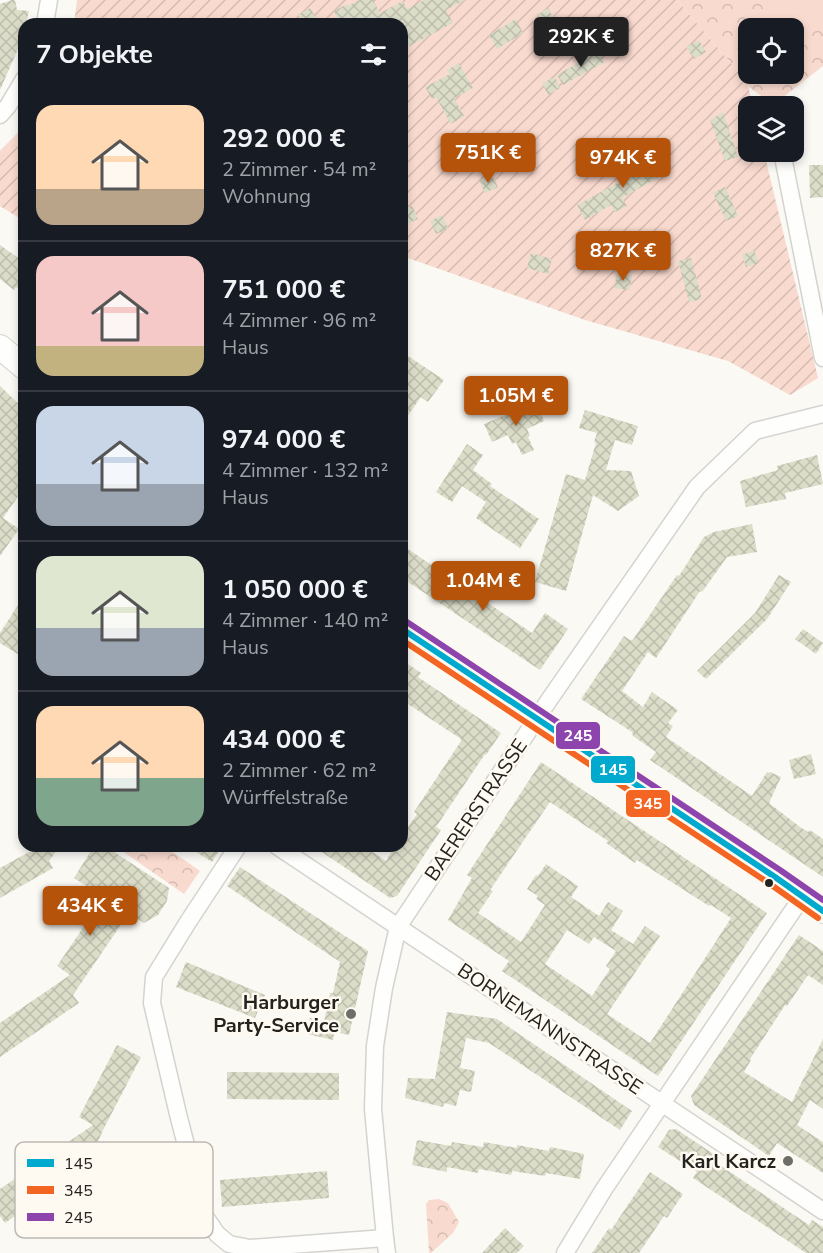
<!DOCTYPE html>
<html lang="de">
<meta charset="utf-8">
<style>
body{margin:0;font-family:"Nunito Sans",sans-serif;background:#20242c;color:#f1f3f6;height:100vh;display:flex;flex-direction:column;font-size:22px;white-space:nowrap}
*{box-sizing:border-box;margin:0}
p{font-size:20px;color:#9ea1a6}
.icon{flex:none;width:33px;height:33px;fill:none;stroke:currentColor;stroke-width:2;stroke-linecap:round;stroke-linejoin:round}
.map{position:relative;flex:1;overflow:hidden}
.panel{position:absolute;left:18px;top:18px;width:390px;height:834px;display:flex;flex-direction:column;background:#171b24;border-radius:18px;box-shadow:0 3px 9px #0003}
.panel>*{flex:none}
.controls{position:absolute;left:738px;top:18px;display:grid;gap:12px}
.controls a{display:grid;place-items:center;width:66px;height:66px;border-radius:12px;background:#171b24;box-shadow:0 3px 9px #0003;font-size:30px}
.price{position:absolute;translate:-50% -51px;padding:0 14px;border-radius:6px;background:#b45309;color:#fff;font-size:20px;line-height:39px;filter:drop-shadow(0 2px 3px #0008)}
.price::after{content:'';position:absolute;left:50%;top:36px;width:18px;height:14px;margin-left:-9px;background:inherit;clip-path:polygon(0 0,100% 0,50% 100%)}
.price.selected{background:#222;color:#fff}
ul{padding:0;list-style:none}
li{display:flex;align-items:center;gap:18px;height:150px;padding:0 18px}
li+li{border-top:2px solid #363941}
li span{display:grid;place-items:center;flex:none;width:168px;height:120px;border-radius:18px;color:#555}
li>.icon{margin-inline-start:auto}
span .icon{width:72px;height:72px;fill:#fffc;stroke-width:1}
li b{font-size:26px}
h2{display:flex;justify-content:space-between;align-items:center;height:72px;padding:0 18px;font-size:26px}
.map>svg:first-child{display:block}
</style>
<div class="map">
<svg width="823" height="1253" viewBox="0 0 823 1253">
<defs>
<pattern id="park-crowns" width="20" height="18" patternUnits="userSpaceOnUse" patternTransform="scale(1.5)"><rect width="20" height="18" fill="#f9dacf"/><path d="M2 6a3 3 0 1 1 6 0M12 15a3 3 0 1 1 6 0" fill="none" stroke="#d5bbb1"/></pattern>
<pattern id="garden-furrows" width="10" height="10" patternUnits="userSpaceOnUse" patternTransform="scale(1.5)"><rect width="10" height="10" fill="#f9dacf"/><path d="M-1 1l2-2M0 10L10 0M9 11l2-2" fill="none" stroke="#d5bbb1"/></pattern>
<pattern id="building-cross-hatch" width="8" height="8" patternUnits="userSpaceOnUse" patternTransform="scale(1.5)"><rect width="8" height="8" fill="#dcddc9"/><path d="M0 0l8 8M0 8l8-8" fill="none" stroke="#bdbdac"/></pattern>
</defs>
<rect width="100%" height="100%" fill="#fbf9f4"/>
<!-- park -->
<g fill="url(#park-crowns)" fill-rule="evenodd">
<path d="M677 0H823V66L773 105 748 86 740 74ZM748 28H794V74H748Z"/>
<path d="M115 846H164L200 871 184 894Z"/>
<path d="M439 1199 448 1203 459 1222 453 1233 431 1253H429L426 1204 429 1200Z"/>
</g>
<!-- garden -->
<g fill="url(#garden-furrows)">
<path d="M77 0H677L740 74 748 86 753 106H748V152H764L818 378 790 395 728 361 585 320 402 256V24H74Z"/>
<path d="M24 127V221L0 206V151Z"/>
</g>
<!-- pitch -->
<path fill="#f9dacf" d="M786 0H823V17L794 49V28H760Z"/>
<!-- building -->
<g fill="url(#building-cross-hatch)" fill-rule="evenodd">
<path d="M12 0H15L17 10 29 11 26 24H24V30L18 49 0 90V4Z"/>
<path d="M360 0H373L380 13 403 1 407 9 424 0H465L446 10 453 23 402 50V24H340L334 11 347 4 348 6Z"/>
<path d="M310 8 320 24H304L298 15Z"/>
<path d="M548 8 555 20 544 26 537 15Z"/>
<path d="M516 19 523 33 497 49 489 35Z"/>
<path d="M699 40 706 52 694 59 686 47Z"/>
<path d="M598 51 605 62 563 85 557 75Z"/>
<path d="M459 63 473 88 454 98 464 116 451 124 436 97 432 99 425 87 450 74 447 70Z"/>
<path d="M555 77 560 88 548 95 542 83Z"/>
<path d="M723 112 738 157 725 161 710 120Z"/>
<path d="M664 155 671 168 665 172 666 173 622 198 627 206 615 212 611 205 585 220 577 205 653 164 652 162Z"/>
<path d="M809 165H823V197L810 198Z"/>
<path d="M492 175 498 187 485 193 479 181Z"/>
<path d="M725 187 738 216 726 221 713 193Z"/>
<path d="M412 206 418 219 402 226V210Z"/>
<path d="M442 215 448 229 436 234 430 221Z"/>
<path d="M0 245 24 262V292L16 287 14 290 0 279Z"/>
<path d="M754 250 759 263 746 267 742 255Z"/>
<path d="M531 253 552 259 548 274 527 268Z"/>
<path d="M691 258 702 299 689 302 678 261Z"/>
<path d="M617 273 632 276 629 290 614 288Z"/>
<path d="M402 352 444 380 428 402 421 397 402 424Z"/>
<path d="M0 386 24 409V488L3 518 19 529 0 556Z"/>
<path d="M536 402 544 421 527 429 530 436 528 437 534 450 522 455 516 442 512 444 508 435 492 442 484 424Z"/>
<path d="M585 410 638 426 632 445 615 440 606 470 631 471 639 496 618 511 593 495 566 591 535 582 566 474 585 480 596 443 594 442 597 433 579 428Z"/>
<path d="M467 444 483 455 473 470 492 484 490 486 539 519 520 548 476 518 486 502 462 486 452 502 436 492Z"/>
<path d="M817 455 823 484 785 493 786 499 746 507 740 481 778 470 777 466Z"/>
<path d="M752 524 757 552 727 557 702 592 700 591 656 658 648 652 622 691 643 707 652 692 678 710 668 723 673 726 666 737 752 796 767 772 769 773 770 772 781 777 769 803 800 827 808 832 810 830 823 839V877L650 760 656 752 633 736 632 732 581 699 624 636 632 641 677 575 679 576 704 537 714 532Z"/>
<path d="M402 545 532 633 545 613 568 629 540 670 402 578Z"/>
<path d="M779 575 791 582 767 619 706 679 697 671 755 613Z"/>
<path d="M24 596V658L0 643V633Z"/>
<path d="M803 629 823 643 816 654 795 639Z"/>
<path d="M402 660 421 673 418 677 501 733 486 755 485 754 436 827 441 830 397 896 390 898 313 846H364L386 861 395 846H402V836L417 814 414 812 461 741V739L402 700Z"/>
<path d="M811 754 816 774 794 779 789 760Z"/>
<path d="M541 762 767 913 658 1076 502 971 509 961 448 920 472 878 467 875ZM550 802 608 841 606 843 635 863 637 860 709 906 711 905 731 918 650 1043 607 1014 660 936 645 926 633 944 611 930 623 911 608 902 599 916 571 897 578 886 546 864 538 876 536 875 527 889 538 896 536 899 545 905 521 942 478 913 493 891 490 890ZM567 930 589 944 594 937 616 951 606 966 610 969 592 996 545 964Z"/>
<path d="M40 846H60L49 861 53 868 0 898V868Z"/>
<path d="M94 846H105L169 888 167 901 158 915 144 923 129 913 73 995 79 1003 0 1057V1023L70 975 57 966 104 897 74 878Z"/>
<path d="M187 846H222L212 862Z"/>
<path d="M240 867 368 951 349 1035 335 1032 333 1040 307 1034 310 1018 324 1021 330 993H333L340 962 227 886Z"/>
<path d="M799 935 823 951V985L808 975 787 1006 785 1005 774 1022 750 1059 751 1060 744 1072 792 1102 823 1039V1109L810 1100 797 1125 823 1142V1173L777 1143 769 1156 694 1105 691 1096Z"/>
<path d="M186 962 265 995 255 1018 176 987Z"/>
<path d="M447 1012 497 1019 632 1111 620 1130 489 1043 466 1038 460 1068 475 1071 471 1092 460 1090 456 1106 444 1103 443 1107 405 1098 408 1078 435 1079Z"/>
<path d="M117 1045 141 1057 103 1130 97 1144 104 1154 5 1223 0 1216V1189L93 1125 79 1117Z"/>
<path d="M227 1072 339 1073V1100L227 1099Z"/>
<path d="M676 1129 718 1157 715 1162 809 1225 812 1220 823 1227V1253H806L693 1178 697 1172 658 1147 669 1130Z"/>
<path d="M417 1140 451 1146 452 1142 483 1147 484 1142 517 1148V1145L549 1151 550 1147 584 1154 580 1179 546 1173 545 1176 512 1171 511 1175 479 1169 478 1173 447 1167V1172L412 1165Z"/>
<path d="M327 1171 329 1198 222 1207 220 1180Z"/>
<path d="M650 1172 683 1194 667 1218 664 1216 639 1253H592L609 1228 611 1230Z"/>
<path d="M505 1228 524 1246 517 1253H482Z"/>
</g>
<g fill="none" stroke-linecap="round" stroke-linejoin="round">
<!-- street casing -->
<g stroke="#d4d3cf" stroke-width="19">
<g id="street">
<path d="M45 24 49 0"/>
<path d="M773 105V106"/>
<path d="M0 115 8 106 24 79"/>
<path d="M782 152 823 358"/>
<path d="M238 846 188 922 154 977 152 1003 178 1114 204 1215 217 1234 229 1244 250 1248 385 1238"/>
<path d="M277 846 823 1211"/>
<path d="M387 1253 385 1238 373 1109 375 1046 384 988 398 927 549 700 697 487 755 431 823 414"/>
<path d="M565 1253 604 1189 802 897"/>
</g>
</g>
<!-- secondary casing -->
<g stroke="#d4d3cf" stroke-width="26">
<g id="secondary">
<path d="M0 347 24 367"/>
<path d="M402 629 775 877 823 911"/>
</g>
</g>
<!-- street -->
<use href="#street" stroke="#fefefd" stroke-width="16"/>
<!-- secondary -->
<use href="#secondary" stroke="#fefefd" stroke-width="24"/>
<!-- bus-1 casing -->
<g stroke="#fefaf1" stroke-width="10">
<path id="bus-1" d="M402 629 775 877 823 911"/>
</g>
<!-- bus-2 casing -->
<g stroke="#fefaf1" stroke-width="10">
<path id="bus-2" d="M402 640 770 884 818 918"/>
</g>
<!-- bus-3 casing -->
<g stroke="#fefaf1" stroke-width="10">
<path id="bus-3" d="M407 622 780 870 823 900"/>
</g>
<!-- bus-1 -->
<use href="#bus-1" stroke="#00a9ce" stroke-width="6"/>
<!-- bus-2 -->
<use href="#bus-2" stroke="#f26522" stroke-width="6"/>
<!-- bus-3 -->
<use href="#bus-3" stroke="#8e44ad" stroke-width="6"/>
</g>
<!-- markers -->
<circle fill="#24221f" stroke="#fefaf1" stroke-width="2" cx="769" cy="883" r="5"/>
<g fill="#6f6d6a" stroke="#fefaf1" stroke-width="2">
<circle cx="351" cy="1014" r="6"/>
<circle cx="788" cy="1161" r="6"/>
</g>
<g text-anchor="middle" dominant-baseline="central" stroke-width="5" stroke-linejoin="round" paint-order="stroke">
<!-- street labels -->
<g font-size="20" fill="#24221f" stroke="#fefaf1">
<text transform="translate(476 810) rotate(-56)">BAERERSTRASSE</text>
<text transform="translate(550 1029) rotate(34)">BORNEMANNSTRASSE</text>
</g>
<!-- poi labels -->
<g font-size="20" font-weight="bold" fill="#24221f" stroke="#fefaf1" text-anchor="end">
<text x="339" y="1002">Harburger<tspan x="339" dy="23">Party-Service</tspan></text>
<text x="776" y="1161">Karl Karcz</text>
</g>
</g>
<!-- legend -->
<rect x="15" y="1142" width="198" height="96" rx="9" fill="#fefaf1" stroke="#bdb9b2" stroke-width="1.5"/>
<rect x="27" y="1159" width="27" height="8" fill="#00a9ce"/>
<rect x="27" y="1186" width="27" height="8" fill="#f26522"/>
<rect x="27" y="1213" width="27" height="8" fill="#8e44ad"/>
<g font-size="16" fill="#24221f">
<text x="64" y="1169">145</text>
<text x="64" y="1196">345</text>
<text x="64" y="1223">245</text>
</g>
<g stroke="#fefaf1" stroke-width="2">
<rect x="555" y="721" width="46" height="29" rx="6" fill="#8e44ad"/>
<rect x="590" y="755" width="46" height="29" rx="6" fill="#00a9ce"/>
<rect x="625" y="789" width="46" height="29" rx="6" fill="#f26522"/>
</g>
<g font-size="16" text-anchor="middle" font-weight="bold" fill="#fff">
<text x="578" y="741">245</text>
<text x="613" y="775">145</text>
<text x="648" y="809">345</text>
</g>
</svg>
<div class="controls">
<a><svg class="icon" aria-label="locate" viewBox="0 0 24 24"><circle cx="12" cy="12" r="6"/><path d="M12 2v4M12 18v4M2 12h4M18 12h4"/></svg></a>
<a><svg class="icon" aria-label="layers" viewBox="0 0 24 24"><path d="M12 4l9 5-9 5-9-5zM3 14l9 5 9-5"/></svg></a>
</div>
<b class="price selected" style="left:581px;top:68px">292K €</b>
<b class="price" style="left:488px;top:184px">751K €</b>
<b class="price" style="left:623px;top:189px">974K €</b>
<b class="price" style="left:623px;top:282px">827K €</b>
<b class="price" style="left:516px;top:427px">1.05M €</b>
<b class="price" style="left:483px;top:612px">1.04M €</b>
<b class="price" style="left:90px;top:937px">434K €</b>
<section class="panel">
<h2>7 Objekte<svg class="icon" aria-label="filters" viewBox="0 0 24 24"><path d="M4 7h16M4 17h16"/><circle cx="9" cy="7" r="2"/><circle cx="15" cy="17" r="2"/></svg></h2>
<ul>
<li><span style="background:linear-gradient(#ffd9b3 70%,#b9a48a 0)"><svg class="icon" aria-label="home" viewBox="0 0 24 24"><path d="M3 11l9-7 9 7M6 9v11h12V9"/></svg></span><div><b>292 000 €</b><p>2 Zimmer · 54 m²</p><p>Wohnung</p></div></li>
<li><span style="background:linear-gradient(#f6c9c9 75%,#c2b280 0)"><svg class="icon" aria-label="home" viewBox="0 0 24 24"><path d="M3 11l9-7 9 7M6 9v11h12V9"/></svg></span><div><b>751 000 €</b><p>4 Zimmer · 96 m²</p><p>Haus</p></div></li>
<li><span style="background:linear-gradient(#c9d6e8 65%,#9aa5b1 0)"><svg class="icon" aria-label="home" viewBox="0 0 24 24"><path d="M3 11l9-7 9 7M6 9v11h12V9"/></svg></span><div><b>974 000 €</b><p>4 Zimmer · 132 m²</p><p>Haus</p></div></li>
<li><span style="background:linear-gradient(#dfe7d0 60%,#9aa5b1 0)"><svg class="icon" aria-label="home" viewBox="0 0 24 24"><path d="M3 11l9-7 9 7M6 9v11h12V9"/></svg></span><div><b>1 050 000 €</b><p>4 Zimmer · 140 m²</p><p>Haus</p></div></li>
<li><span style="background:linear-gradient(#ffd9b3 60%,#7fa58c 0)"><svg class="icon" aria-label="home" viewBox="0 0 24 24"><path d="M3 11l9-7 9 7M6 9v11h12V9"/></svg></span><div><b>434 000 €</b><p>2 Zimmer · 62 m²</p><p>Würffelstraße</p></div></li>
</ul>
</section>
</div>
